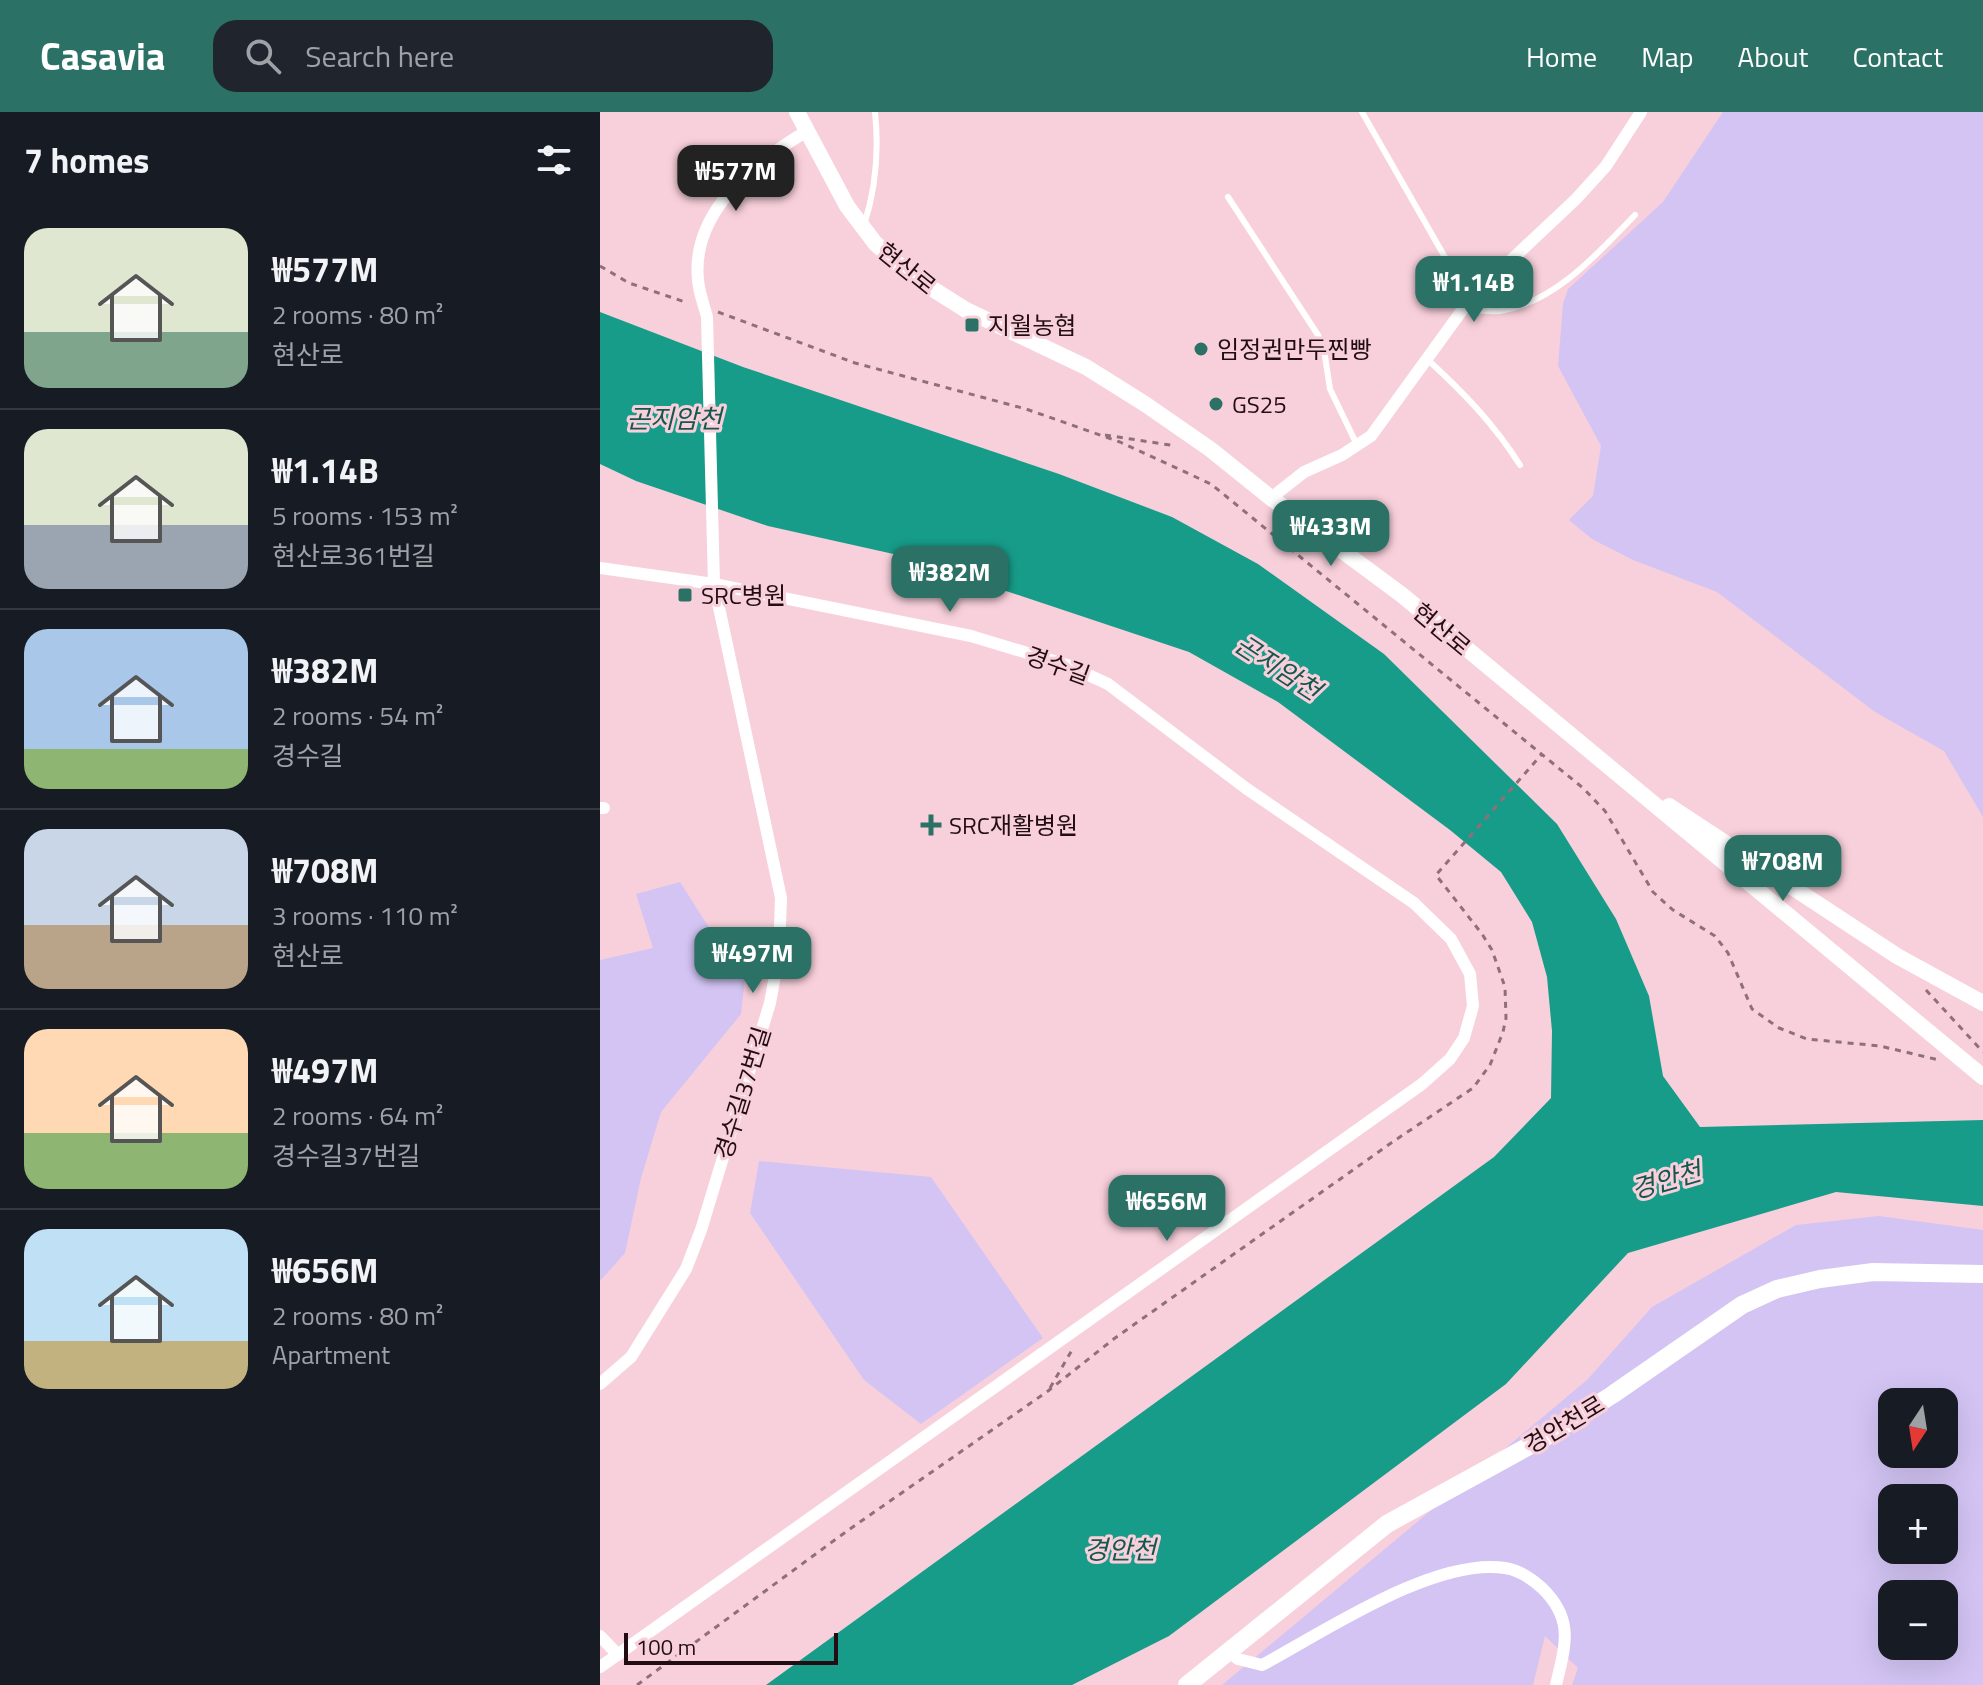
<!DOCTYPE html>
<meta charset="utf-8">
<style>
body{margin:0;font-family:"Titillium Web","Noto Sans KR",sans-serif;background:#20242c;color:#f1f3f6;height:100vh;display:flex;flex-direction:column;font-size:30px;white-space:nowrap}
*{box-sizing:border-box;margin:0}
p{font-size:26px;color:#9ea1a6}
.icon{flex:none;width:44px;height:44px;fill:none;stroke:currentColor;stroke-width:2;stroke-linecap:round;stroke-linejoin:round}
.map{position:relative;flex:1;overflow:hidden}
.sheet{display:flex;flex-direction:column;background:#171b24;width:600px}
.sheet>*{flex:none}
.needle{width:52px;rotate:192deg}
.fabs{position:absolute;left:1278px;top:1276px;display:grid;gap:16px}
.fabs a{display:grid;place-items:center;width:80px;height:80px;border-radius:16px;background:#171b24;box-shadow:0 8px 32px #0002;font-size:40px}
.scale{position:absolute;left:24px;bottom:20px;width:214px;box-sizing:border-box;padding-left:8px;border:4px solid #230d15;border-top:0;font-size:22px;line-height:28px;white-space:nowrap;color:#230d15;-webkit-text-stroke:6px #f8d0db;paint-order:stroke}
.price{position:absolute;translate:-50% -68px;padding:0 18px;border-radius:16px;background:#2c7165;color:#fff;font-size:26px;line-height:52px;filter:drop-shadow(0 2px 4px #0008)}
.price::after{content:'';position:absolute;left:50%;top:48px;width:24px;height:18px;margin-left:-12px;background:inherit;clip-path:polygon(0 0,100% 0,50% 100%)}
.price.on{background:#222;color:#fff}
ul{padding:0;list-style:none}
li{display:flex;align-items:center;gap:24px;height:200px;padding:0 24px}
li+li{border-top:2px solid #363941}
li span{display:grid;place-items:center;flex:none;width:224px;height:160px;border-radius:24px;color:#555}
li>.icon{margin-inline-start:auto}
span .icon{width:96px;height:96px;fill:#fffc;stroke-width:1}
li b{font-size:34px}
h2{display:flex;justify-content:space-between;align-items:center;height:96px;padding:0 24px;font-size:34px}
header{display:flex;align-items:center;gap:48px;box-sizing:border-box;height:112px;padding:0 40px;background:#2c7165;color:#fff}
header strong{font-size:38px}
nav{display:flex;gap:44px;margin-inline-start:auto;font-size:28px}
.search{width:560px;height:72px;background:#20242c;display:flex;align-items:center;gap:20px;box-sizing:border-box;padding:0 28px;border-radius:24px;color:#9ea1a6;font-size:30px}
main{display:flex;flex:1;min-height:0}
.map>svg:first-child{display:block}
</style>
<header>
<strong>Casavia</strong>
<div class="search"><svg class="icon" aria-label="search" viewBox="0 0 24 24"><circle cx="10" cy="10" r="6"/><path d="M15 15l6 6"/></svg>Search here</div>
<nav><a>Home</a><a>Map</a><a>About</a><a>Contact</a></nav>
</header>
<main>
<section class="sheet">
<h2>7 homes<svg class="icon" aria-label="filters" viewBox="0 0 24 24"><path d="M4 7h16M4 17h16"/><circle cx="9" cy="7" r="2"/><circle cx="15" cy="17" r="2"/></svg></h2>
<ul>
<li><span style="background:linear-gradient(#dfe7d0 65%,#7fa58c 0)"><svg class="icon" aria-label="home" viewBox="0 0 24 24"><path d="M3 11l9-7 9 7M6 9v11h12V9"/></svg></span><div><b>₩577M</b><p>2 rooms · 80 m²</p><p>현산로</p></div></li>
<li><span style="background:linear-gradient(#dfe7d0 60%,#9aa5b1 0)"><svg class="icon" aria-label="home" viewBox="0 0 24 24"><path d="M3 11l9-7 9 7M6 9v11h12V9"/></svg></span><div><b>₩1.14B</b><p>5 rooms · 153 m²</p><p>현산로361번길</p></div></li>
<li><span style="background:linear-gradient(#a9c7e8 75%,#8fb573 0)"><svg class="icon" aria-label="home" viewBox="0 0 24 24"><path d="M3 11l9-7 9 7M6 9v11h12V9"/></svg></span><div><b>₩382M</b><p>2 rooms · 54 m²</p><p>경수길</p></div></li>
<li><span style="background:linear-gradient(#c9d6e8 60%,#b9a48a 0)"><svg class="icon" aria-label="home" viewBox="0 0 24 24"><path d="M3 11l9-7 9 7M6 9v11h12V9"/></svg></span><div><b>₩708M</b><p>3 rooms · 110 m²</p><p>현산로</p></div></li>
<li><span style="background:linear-gradient(#ffd9b3 65%,#8fb573 0)"><svg class="icon" aria-label="home" viewBox="0 0 24 24"><path d="M3 11l9-7 9 7M6 9v11h12V9"/></svg></span><div><b>₩497M</b><p>2 rooms · 64 m²</p><p>경수길37번길</p></div></li>
<li><span style="background:linear-gradient(#bfe0f5 70%,#c2b280 0)"><svg class="icon" aria-label="home" viewBox="0 0 24 24"><path d="M3 11l9-7 9 7M6 9v11h12V9"/></svg></span><div><b>₩656M</b><p>2 rooms · 80 m²</p><p>Apartment</p></div></li>
</ul>
</section>
<div class="map">
<svg width="1383" height="1573" viewBox="0 0 1383 1573">
<rect width="100%" height="100%" fill="#f8d0db"/>
<!-- green -->
<g fill="#d3c4f4" fill-rule="evenodd">
<path d="M1123 0H1383V705L1344 639 1275 600 1117 480 1033 448 992 427 969 408 993 384 1001 334 958 254 963 192 968 177 1063 90Z"/>
<path d="M80 770 113 822 147 849 141 902 61 1000 41 1066 25 1141 0 1169V848L53 836 36 782Z"/>
<path d="M159 1049 331 1065 443 1226 321 1312 264 1268 150 1101Z"/>
<path d="M1279 1104 1383 1118V1573H972L978 1556 945 1524 933 1573H622L987 1268 1052 1195 1196 1113ZM1292 1290H1344V1342H1292ZM1292 1386H1344V1438H1292ZM1292 1482H1344V1534H1292Z"/>
</g>
<!-- water -->
<path fill="#179c89" d="M0 200 143 255 459 362 572 405 658 452 784 542 957 712 1016 807 1049 884 1063 964 1100 1015 1383 1008V1094L1236 1080 1028 1141 906 1272 569 1524 472 1573H166L894 1045 951 986 952 919 947 865 932 810 901 760 850 718 678 590 589 540 298 443 168 414 36 369 0 352Z"/>
<g fill="none" stroke-linecap="round" stroke-linejoin="round">
<!-- path -->
<g stroke="#8f7079" stroke-width="3" stroke-dasharray="6 6" stroke-linecap="butt">
<path d="M0 154 29 171 88 191"/>
<path d="M118 200 255 251 426 297 520 330 611 372 983 676 1005 699 1053 780 1073 798 1115 824 1128 841 1152 897 1179 916 1207 927 1280 934 1339 948"/>
<path d="M505 323 576 334"/>
<path d="M1326 878 1383 940"/>
<path d="M450 1276 472 1238"/>
<path d="M37 1573 247 1419 448 1279 515 1226 794 1029 873 976 890 953 903 920 906 906 905 875 892 838 882 822 836 763 942 642"/>
</g>
<!-- service -->
<g stroke="#fff" stroke-width="6">
<path d="M762 0 870 189"/>
<path d="M628 85 718 223 724 238 730 277 758 335"/>
<path d="M264 113C276 76 279 38 275 0"/>
<path d="M863 197C875 198 888 200 900 199 955 191 999 140 1035 103"/>
<path d="M828 248C864 281 894 312 920 353"/>
</g>
<!-- minor -->
<g stroke="#fff" stroke-width="12">
<path d="M671 386 704 360 742 343 771 324 863 197 892 166 976 87 1006 54 1041 0"/>
<path d="M0 456 114 472 371 524 467 553 508 572 647 677 814 791 851 827 870 862 873 894 864 926 850 947 822 972 0 1555"/>
<path d="M0 696H4"/>
<path d="M0 1272 31 1245 86 1157 101 1118 170 891 179 842 181 786 114 472 107 205C104 193 99 181 98 168 91 99 155 50 207 19"/>
<path d="M0 1524 18 1543"/>
<path d="M628 1539 638 1547 662 1553C724 1520 834 1445 905 1456 920 1458 932 1467 942 1476 975 1508 965 1534 956 1573"/>
</g>
<!-- tertiary -->
<g stroke="#fff" stroke-width="16">
<path d="M197 0 247 94 275 131 309 162 366 198 486 255 545 292 610 337 671 386 802 483 1383 965"/>
<path d="M1069 694 1297 844 1383 891"/>
</g>
<!-- secondary -->
<path stroke="#fff" stroke-width="18" d="M587 1573 787 1412 949 1323 1012 1283 1142 1193 1177 1177 1220 1167 1273 1160 1383 1162"/>
</g>
<!-- markers -->
<g fill="#2c7165" stroke="#f8d0db" stroke-width="3">
<rect x="364" y="205" width="16" height="16" rx="4"/>
<circle cx="601" cy="237" r="8"/>
<circle cx="616" cy="292" r="8"/>
<rect x="77" y="475" width="16" height="16" rx="4"/>
<path d="M327 701h8v8h8v8h-8v8h-8v-8h-8v-8h8z"/>
</g>
<g text-anchor="middle" dominant-baseline="central" stroke-width="6" stroke-linejoin="round" paint-order="stroke">
<!-- street labels -->
<g font-size="24" fill="#230d15" stroke="#f8d0db">
<text transform="translate(307 156) rotate(39)">현산로</text>
<text transform="translate(842 517) rotate(40)">현산로</text>
<text transform="translate(458 553) rotate(20)">경수길</text>
<text transform="translate(142 981) rotate(-73)">경수길37번길</text>
<text transform="translate(964 1312) rotate(-31)">경안천로</text>
</g>
<!-- poi labels -->
<g font-size="24" fill="#230d15" stroke="#f8d0db" text-anchor="start">
<text x="388" y="213">지월농협</text>
<text x="617" y="237">임정권만두찐빵</text>
<text x="632" y="292">GS25</text>
<text x="101" y="483">SRC병원</text>
<text x="349" y="713">SRC재활병원</text>
</g>
<!-- water labels -->
<g font-size="26" font-style="italic" fill="#16574d" stroke="#f8d0db">
<text x="74" y="306">곤지암천</text>
<text transform="translate(678 555) rotate(33)">곤지암천</text>
<text transform="translate(1066 1068) rotate(-16)">경안천</text>
<text x="520" y="1437">경안천</text>
</g>
</g>
</svg>
<div class="fabs">
<a><svg class="needle" viewBox="-14 -14 28 28"><path d="M0-13l5 13h-10z" fill="#e53935"/><path d="M0 13l5-13h-10z" fill="#9ea1a6"/></svg></a>
<a>+</a>
<a>−</a>
</div>
<div class="scale">100 m</div>
<b class="price on" style="left:136px;top:101px">₩577M</b>
<b class="price" style="left:874px;top:212px">₩1.14B</b>
<b class="price" style="left:731px;top:456px">₩433M</b>
<b class="price" style="left:350px;top:502px">₩382M</b>
<b class="price" style="left:1183px;top:791px">₩708M</b>
<b class="price" style="left:153px;top:883px">₩497M</b>
<b class="price" style="left:567px;top:1131px">₩656M</b>
</div>
</main>
